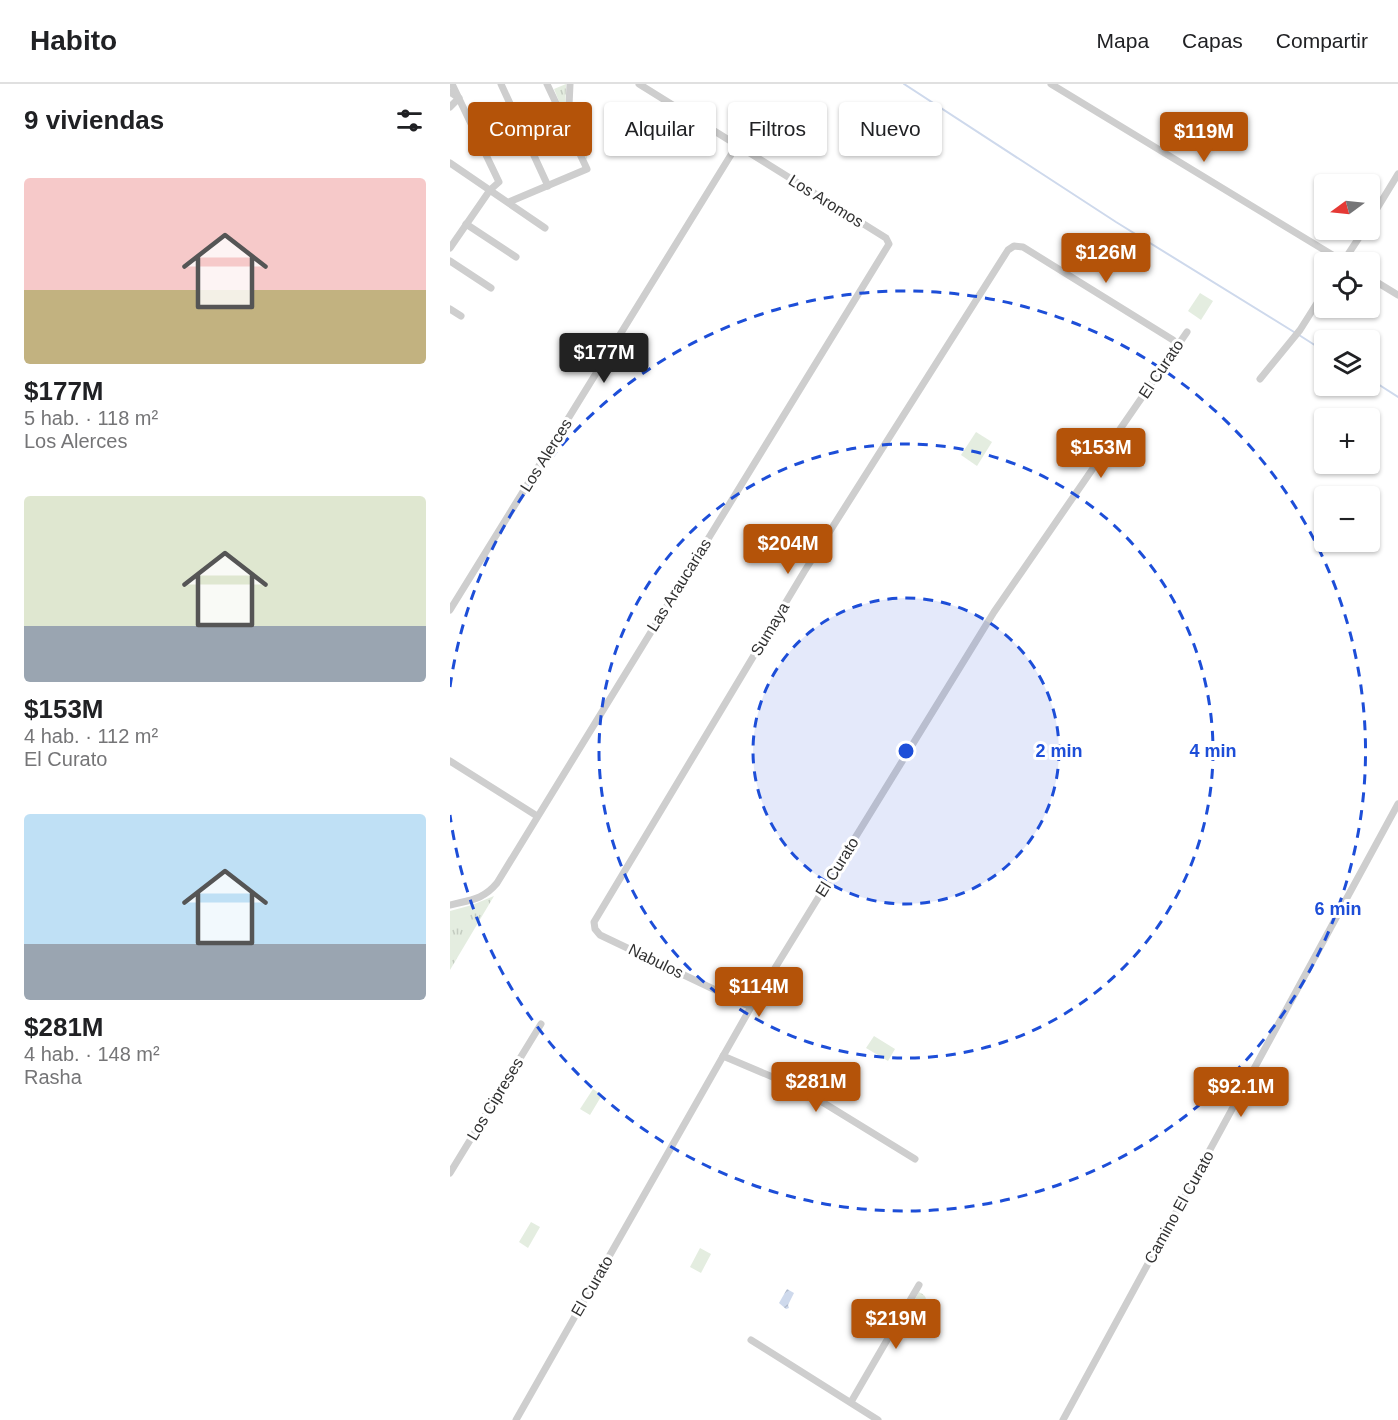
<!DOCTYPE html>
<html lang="es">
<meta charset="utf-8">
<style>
body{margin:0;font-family:Arial,sans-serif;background:#f6f6f6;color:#202124;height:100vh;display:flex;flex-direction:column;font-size:22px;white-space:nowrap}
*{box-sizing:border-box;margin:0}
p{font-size:20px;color:#757577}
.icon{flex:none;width:33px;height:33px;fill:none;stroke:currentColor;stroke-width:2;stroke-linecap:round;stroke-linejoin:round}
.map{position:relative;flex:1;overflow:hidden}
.details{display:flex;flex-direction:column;background:#fff;width:450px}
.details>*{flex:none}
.top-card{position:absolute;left:18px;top:18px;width:570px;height:54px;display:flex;gap:12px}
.needle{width:39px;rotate:255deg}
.tools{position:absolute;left:864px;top:90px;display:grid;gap:12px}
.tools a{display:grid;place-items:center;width:66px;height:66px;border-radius:6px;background:#fff;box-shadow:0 2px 4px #0004;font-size:30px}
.price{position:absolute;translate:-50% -51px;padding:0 14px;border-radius:6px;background:#b45309;color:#fff;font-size:20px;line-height:39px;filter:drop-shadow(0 2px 3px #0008)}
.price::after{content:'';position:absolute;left:50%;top:36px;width:18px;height:14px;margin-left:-9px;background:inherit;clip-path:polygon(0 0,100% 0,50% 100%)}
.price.active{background:#222;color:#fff}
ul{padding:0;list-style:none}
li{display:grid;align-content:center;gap:12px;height:318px;padding:0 24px}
li span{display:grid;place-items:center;height:186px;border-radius:6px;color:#555}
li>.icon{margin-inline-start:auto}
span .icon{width:108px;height:108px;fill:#fffc;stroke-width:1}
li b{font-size:26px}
h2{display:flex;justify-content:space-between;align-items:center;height:72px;padding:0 24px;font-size:26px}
.tag{padding:0 21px;border-radius:6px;background:#fff;box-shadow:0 2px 4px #0004;font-size:21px;line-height:54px}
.tag.active{background:#b45309;color:#fff}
header{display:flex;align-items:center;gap:36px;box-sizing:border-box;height:84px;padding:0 30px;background:#fff;border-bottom:2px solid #e0e0e0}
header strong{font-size:28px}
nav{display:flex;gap:33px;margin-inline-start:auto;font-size:21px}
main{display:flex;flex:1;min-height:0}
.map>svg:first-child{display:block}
</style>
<header>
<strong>Habito</strong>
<nav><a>Mapa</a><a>Capas</a><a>Compartir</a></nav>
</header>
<main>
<section class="details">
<h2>9 viviendas<svg class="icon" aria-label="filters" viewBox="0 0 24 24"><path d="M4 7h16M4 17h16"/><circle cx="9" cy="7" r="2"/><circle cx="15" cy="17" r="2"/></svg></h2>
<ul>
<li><span style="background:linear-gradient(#f6c9c9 60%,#c2b280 0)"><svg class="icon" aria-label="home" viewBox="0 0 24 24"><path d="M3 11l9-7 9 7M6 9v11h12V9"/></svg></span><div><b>$177M</b><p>5 hab. · 118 m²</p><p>Los Alerces</p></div></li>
<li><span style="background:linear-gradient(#dfe7d0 70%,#9aa5b1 0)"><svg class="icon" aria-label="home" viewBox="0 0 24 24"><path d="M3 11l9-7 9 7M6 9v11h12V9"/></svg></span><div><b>$153M</b><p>4 hab. · 112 m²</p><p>El Curato</p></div></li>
<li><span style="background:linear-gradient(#bfe0f5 70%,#9aa5b1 0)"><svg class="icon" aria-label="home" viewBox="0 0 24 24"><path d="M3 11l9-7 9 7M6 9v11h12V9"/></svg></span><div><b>$281M</b><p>4 hab. · 148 m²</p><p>Rasha</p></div></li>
</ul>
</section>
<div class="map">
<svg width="948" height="1336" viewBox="0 0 948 1336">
<defs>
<pattern id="grass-tufts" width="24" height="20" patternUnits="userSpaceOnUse" patternTransform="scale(1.5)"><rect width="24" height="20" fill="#e4ede0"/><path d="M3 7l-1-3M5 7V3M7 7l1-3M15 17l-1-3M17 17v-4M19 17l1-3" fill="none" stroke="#c4ccc1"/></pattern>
<pattern id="water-waves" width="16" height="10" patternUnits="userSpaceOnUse" patternTransform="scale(1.5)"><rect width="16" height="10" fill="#ced9ec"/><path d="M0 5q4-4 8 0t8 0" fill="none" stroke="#b1bbcb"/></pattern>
</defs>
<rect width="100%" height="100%" fill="#fff"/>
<!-- grass -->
<g fill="url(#grass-tufts)">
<path d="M116 0 115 32 104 5Z"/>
<path d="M124 51H138L137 76Z"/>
<path d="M44 812 0 886V827L22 821Z"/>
<path d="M469 1208C472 1210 476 1211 476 1216 477 1219 474 1223 472 1226 467 1235 465 1243 453 1236Z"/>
</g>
<!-- park -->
<g fill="#e4ede0">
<path d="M750 209 763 217 751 236 738 227Z"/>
<path d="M526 348 542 358 527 382 511 371Z"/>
<path d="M424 952 445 965 438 977 416 964Z"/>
<path d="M143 1005 152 1011 140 1031 130 1025Z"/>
<path d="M81 1138 90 1143 78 1164 69 1158Z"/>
<path d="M250 1164 261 1170 251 1189 240 1183Z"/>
</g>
<!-- water -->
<path fill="url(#water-waves)" d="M337 1205 344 1209 338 1221 339 1224 336 1225 329 1219Z"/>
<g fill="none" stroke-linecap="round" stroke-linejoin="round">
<!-- stream -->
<g stroke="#ced9ec" stroke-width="2">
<path d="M454 0 666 138 844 248"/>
<path d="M849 251 874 267"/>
<path d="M920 295 948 313"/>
</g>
<!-- minor -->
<g stroke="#cecece" stroke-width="7">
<path d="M51 0 98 102"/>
<path d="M601 0 894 178"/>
<path d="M0 8 9 14 0 23"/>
<path d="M118 43 120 0"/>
<path d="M0 79 95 144"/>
<path d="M59 118 137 85 97 0"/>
<path d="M920 136 948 90"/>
<path d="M16 140 66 173"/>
<path d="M0 164 40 106 49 98 2 0"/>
<path d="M0 177 41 204"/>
<path d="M893 178 914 146"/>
<path d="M920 194 948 211"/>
<path d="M0 225 11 232"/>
<path d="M810 295 850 246 874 208"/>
<path d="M0 526 287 61"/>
<path d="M0 677 87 732"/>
<path d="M0 821C20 816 33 816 47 799L439 160 436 154 189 0"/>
<path d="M301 923 150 851 145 845 144 838 354 488 558 166 564 162 573 163 723 256 727 262"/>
<path d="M273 972 351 1005 465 1075"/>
<path d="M0 1089 91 940"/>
<path d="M301 1256 428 1336"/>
<path d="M401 1318 469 1201"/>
<path d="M66 1336 301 923 544 528 737 248"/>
<path d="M613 1336 948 720"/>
</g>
</g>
<!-- distance rings -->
<circle cx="456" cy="667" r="153" fill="#1d4ed8" fill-opacity=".12"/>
<g fill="none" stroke="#1d4ed8" stroke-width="3" stroke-dasharray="10 8">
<circle cx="456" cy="667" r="153"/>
<circle cx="456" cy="667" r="307"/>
<path d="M0 603A460 460 0 1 1 0 731"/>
</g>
<g text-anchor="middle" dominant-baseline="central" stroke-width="6" stroke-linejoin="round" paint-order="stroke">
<!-- street labels -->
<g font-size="16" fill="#313131" stroke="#fff">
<text transform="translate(376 117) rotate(32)">Los Aromos</text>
<text transform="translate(711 285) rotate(-56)">El Curato</text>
<text transform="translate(96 371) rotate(-58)">Los Alerces</text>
<text transform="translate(229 501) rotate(-58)">Las Araucarias</text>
<text transform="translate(320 545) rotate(-59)">Sumaya</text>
<text transform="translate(387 783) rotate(-58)">El Curato</text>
<text transform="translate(206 877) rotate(26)">Nabulos</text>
<text transform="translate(45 1015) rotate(-59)">Los Cipreses</text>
<text transform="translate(729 1123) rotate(-61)">Camino El Curato</text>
<text transform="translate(142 1202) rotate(-60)">El Curato</text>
</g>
</g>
<circle cx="456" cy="667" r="9" fill="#1d4ed8" stroke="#fff" stroke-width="3"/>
<g font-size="18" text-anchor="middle" font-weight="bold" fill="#1d4ed8" stroke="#fff" stroke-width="6" stroke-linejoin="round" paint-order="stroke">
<text x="609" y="673">2 min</text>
<text x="763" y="673">4 min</text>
<text x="888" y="831">6 min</text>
</g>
</svg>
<div class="tools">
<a><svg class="needle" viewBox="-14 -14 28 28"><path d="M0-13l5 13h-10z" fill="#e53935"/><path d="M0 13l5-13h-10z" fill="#757577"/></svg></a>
<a><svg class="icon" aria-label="locate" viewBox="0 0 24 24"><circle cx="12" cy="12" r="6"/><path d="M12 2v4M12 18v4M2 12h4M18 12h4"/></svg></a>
<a><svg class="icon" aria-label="layers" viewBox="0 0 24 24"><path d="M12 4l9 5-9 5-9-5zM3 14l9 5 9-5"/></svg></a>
<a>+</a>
<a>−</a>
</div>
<b class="price" style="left:754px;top:79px">$119M</b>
<b class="price" style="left:656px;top:200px">$126M</b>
<b class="price active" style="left:154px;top:300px">$177M</b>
<b class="price" style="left:651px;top:395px">$153M</b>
<b class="price" style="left:338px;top:491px">$204M</b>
<b class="price" style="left:309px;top:934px">$114M</b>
<b class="price" style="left:366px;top:1029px">$281M</b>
<b class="price" style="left:791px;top:1034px">$92.1M</b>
<b class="price" style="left:446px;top:1266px">$219M</b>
<div class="top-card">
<a class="tag active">Comprar</a>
<a class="tag">Alquilar</a>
<a class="tag">Filtros</a>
<a class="tag">Nuevo</a>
</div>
</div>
</main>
